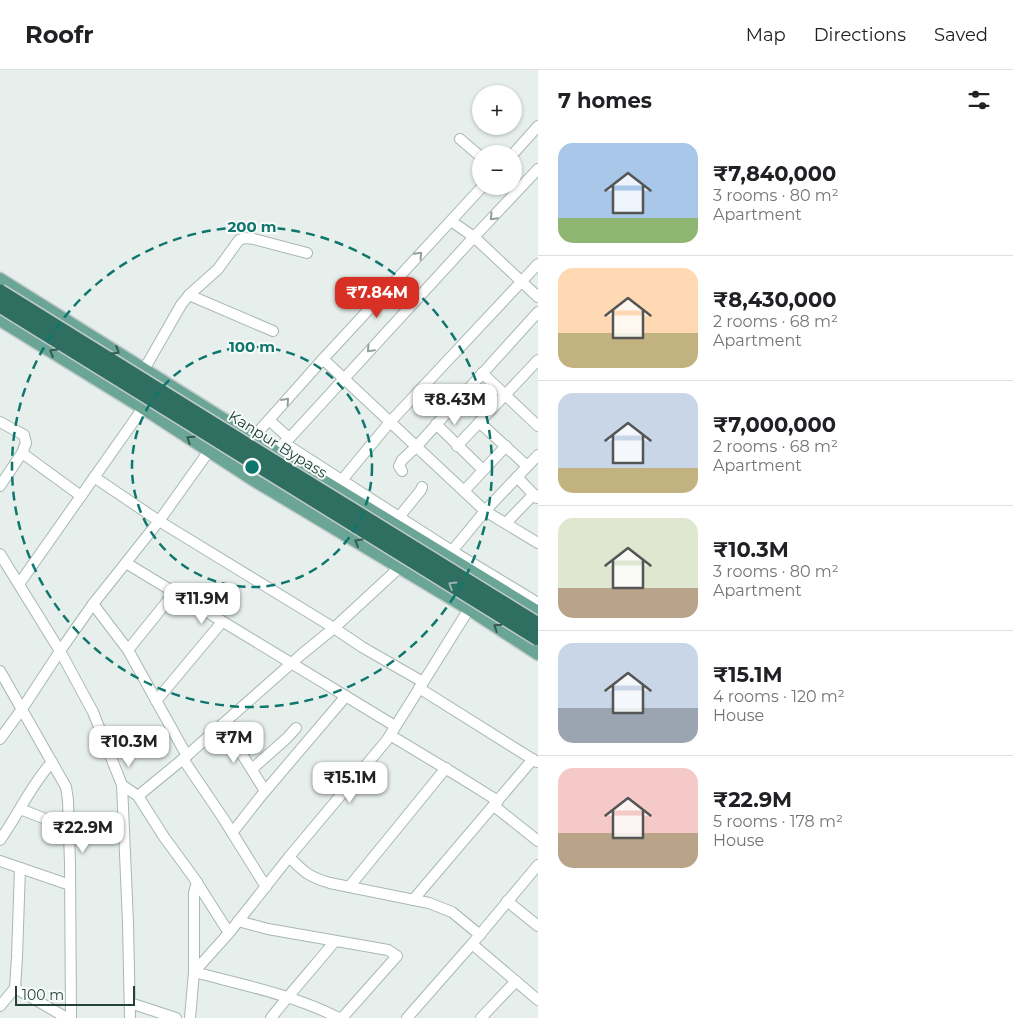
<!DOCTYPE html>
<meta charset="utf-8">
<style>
body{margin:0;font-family:Montserrat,sans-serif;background:#f2f2f2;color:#202124;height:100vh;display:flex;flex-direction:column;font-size:19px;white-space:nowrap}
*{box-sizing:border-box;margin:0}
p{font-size:16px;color:#757577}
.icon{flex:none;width:28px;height:28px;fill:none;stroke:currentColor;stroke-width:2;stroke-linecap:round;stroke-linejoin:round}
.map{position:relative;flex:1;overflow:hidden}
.side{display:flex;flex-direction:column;background:#fff;width:475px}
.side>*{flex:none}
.buttons{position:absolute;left:472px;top:15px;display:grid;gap:10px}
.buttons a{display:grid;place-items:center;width:50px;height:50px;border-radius:50%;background:#fff;box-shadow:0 1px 4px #0004;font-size:25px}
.scale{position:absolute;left:15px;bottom:12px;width:120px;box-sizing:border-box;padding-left:5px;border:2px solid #24423a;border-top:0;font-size:14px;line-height:18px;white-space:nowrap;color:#24423a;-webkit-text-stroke:4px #f7fbf9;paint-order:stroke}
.price{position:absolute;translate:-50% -42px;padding:0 11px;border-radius:10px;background:#fff;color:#222;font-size:16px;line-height:32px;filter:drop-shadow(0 1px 2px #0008)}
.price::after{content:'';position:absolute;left:50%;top:30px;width:15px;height:11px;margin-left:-8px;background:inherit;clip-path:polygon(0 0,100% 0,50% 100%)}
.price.selected{background:#d93025;color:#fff}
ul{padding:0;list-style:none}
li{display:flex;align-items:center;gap:15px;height:125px;padding:0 20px}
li+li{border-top:1px solid #e0e0e0}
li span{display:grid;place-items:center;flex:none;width:140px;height:100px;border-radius:15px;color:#555}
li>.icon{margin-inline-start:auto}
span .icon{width:60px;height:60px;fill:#fffc;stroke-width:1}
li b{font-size:21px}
h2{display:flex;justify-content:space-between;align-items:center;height:60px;padding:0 20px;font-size:21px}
header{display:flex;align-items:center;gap:30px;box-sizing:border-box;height:70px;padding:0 25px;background:#fff;border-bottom:1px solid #e0e0e0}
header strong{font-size:24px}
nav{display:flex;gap:28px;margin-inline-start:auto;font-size:18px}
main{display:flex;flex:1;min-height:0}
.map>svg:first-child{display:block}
</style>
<header>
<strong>Roofr</strong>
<nav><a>Map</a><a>Directions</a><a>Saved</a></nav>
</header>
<main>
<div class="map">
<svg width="538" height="948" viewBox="0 0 538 948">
<rect width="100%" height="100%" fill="#e6efeb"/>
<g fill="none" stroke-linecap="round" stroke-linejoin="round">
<!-- minor casing -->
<g stroke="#a8b8b2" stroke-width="12">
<g id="minor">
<path d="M460 69 481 87"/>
<path d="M513 84 538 56"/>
<path d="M451 151 474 167 538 227"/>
<path d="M189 225 273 261"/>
<path d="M323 289 485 441 538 473"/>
<path d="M145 298 181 235 189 225 218 199 239 170 245 168 254 169 307 183"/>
<path d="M482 303 538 356"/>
<path d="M269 350 289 368"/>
<path d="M0 352 24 365 26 373 22 383 0 416"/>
<path d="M479 352 527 396"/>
<path d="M436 354 483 400"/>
<path d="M249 372 323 289 483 116"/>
<path d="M284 373 452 481 538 533"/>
<path d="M457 376 538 290"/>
<path d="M22 383 81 426"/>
<path d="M402 401 399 396 402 390 416 377 538 242"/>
<path d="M94 407 159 451 334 558 362 577 423 612"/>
<path d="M517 407 537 428"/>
<path d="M252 409 474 167 538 99"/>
<path d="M342 410 390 352 538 194"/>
<path d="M464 421 506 376"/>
<path d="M399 447 421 420 422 417"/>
<path d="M506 453 534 424"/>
<path d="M452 481 485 441 538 385"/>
<path d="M0 484 60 581 93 642 122 715 128 853 130 948"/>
<path d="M126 493 395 656"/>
<path d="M19 514 143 338"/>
<path d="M93 534 128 580 187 686"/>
<path d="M128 580 174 523"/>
<path d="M0 601 66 717 68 730 70 794 71 948"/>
<path d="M419 618 537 692"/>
<path d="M156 631 222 552"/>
<path d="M223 654 265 721"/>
<path d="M390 665 458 706 498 731"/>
<path d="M0 669 22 639 60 581 93 534 159 451 209 381"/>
<path d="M183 689 223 748 266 817"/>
<path d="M252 699 287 668 296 658"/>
<path d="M122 715 138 726 164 767 194 808 229 863"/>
<path d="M138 726 183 689 302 584 334 558 400 497"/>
<path d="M494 736 538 771"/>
<path d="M20 739 69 758"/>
<path d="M232 763 261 726 346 626"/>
<path d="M0 770C18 745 31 715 52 692"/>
<path d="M289 787C304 802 309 807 330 813L429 833 452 842 480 865"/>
<path d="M0 791 70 815"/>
<path d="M20 798 17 887 15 918 67 948"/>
<path d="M349 817 446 698"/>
<path d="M413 830 533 689"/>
<path d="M507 831 538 856"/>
<path d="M238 851 268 859 388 880 397 886 342 948"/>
<path d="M472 874 538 930"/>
<path d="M130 933 176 948"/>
<path d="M0 936 15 918"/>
<path d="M190 948 194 902V823L197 812"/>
<path d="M271 948C292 921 314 897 335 871"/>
<path d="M339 948C294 925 243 915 194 902L229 863 289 787 387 670 469 539"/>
<path d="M407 948 472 874 538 795"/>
<path d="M481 948 516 911"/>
</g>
</g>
<!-- major casing -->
<g stroke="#c2cac8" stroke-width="15">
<g id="major">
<path d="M0 209 276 382 538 542"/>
<path d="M0 250 143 338 252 409 469 539 538 584"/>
</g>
</g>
<!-- minor -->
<use href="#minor" stroke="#fff" stroke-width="10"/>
<!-- major -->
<use href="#major" stroke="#6aa596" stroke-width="12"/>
<!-- highway-bridge casing -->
<g stroke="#c2cac8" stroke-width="18" stroke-linecap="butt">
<g id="highway-bridge">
<path d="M0 222 306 412 538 555"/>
<path d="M0 235 538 568"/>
</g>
</g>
<!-- highway-bridge -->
<use href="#highway-bridge" stroke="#2f6f62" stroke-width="15"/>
</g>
<!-- one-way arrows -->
<defs><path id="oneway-chevron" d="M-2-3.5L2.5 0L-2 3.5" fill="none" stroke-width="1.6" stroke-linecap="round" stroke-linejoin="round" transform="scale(1.25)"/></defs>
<g stroke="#92a09c">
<use href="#oneway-chevron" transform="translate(493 147) rotate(133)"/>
<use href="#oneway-chevron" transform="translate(419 185) rotate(-47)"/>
<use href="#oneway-chevron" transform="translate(370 279) rotate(133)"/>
<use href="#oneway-chevron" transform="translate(286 331) rotate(-48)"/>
</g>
<g stroke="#365b51">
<use href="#oneway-chevron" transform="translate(116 281) rotate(32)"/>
<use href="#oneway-chevron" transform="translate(53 282) rotate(-148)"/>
<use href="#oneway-chevron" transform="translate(190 369) rotate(-147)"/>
<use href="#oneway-chevron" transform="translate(358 472) rotate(-149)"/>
<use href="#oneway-chevron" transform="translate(497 557) rotate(-147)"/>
</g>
<use stroke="#93b5ae" href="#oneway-chevron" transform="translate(452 515) rotate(-148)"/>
<!-- distance rings -->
<g fill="none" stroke="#0f766e" stroke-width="2.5" stroke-dasharray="9 6">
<circle cx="252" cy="397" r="120"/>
<circle cx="252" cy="397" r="240"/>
</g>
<g text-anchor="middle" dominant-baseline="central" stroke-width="4" stroke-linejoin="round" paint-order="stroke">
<!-- street labels -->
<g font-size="15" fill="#24423a" stroke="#f7fbf9">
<text transform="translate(278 374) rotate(32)">Kanpur Bypass</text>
</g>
</g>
<circle cx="252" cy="397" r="8" fill="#0f766e" stroke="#f7fbf9" stroke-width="2.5"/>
<g font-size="15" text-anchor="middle" font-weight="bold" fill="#0f766e" stroke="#f7fbf9" stroke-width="4" stroke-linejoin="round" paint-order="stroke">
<text x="252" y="162">200 m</text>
<text x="252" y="282">100 m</text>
</g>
</svg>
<div class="buttons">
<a>+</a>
<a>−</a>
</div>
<div class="scale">100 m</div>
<b class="price selected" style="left:377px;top:249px">₹7.84M</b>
<b class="price" style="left:455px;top:356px">₹8.43M</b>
<b class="price" style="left:202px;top:555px">₹11.9M</b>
<b class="price" style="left:234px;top:694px">₹7M</b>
<b class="price" style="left:129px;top:698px">₹10.3M</b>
<b class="price" style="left:350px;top:734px">₹15.1M</b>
<b class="price" style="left:83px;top:784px">₹22.9M</b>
</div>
<section class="side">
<h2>7 homes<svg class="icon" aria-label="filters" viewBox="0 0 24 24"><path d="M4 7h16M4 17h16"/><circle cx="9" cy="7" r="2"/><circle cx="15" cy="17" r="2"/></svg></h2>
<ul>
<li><span style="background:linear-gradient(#a9c7e8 75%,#8fb573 0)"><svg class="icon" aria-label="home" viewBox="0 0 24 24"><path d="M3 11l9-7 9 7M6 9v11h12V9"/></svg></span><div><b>₹7,840,000</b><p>3 rooms · 80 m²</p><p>Apartment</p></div></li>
<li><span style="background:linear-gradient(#ffd9b3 65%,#c2b280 0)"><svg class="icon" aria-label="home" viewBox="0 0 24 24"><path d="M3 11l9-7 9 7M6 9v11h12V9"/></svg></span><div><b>₹8,430,000</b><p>2 rooms · 68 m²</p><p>Apartment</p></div></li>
<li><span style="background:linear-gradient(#c9d6e8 75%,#c2b280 0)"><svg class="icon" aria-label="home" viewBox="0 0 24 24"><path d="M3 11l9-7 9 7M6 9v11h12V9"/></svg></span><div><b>₹7,000,000</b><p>2 rooms · 68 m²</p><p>Apartment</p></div></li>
<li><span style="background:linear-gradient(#dfe7d0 70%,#b9a48a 0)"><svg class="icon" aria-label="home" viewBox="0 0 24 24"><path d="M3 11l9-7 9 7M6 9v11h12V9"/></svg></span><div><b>₹10.3M</b><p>3 rooms · 80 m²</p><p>Apartment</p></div></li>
<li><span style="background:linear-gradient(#c9d6e8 65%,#9aa5b1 0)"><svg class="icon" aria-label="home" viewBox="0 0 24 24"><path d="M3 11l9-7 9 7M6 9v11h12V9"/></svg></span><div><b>₹15.1M</b><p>4 rooms · 120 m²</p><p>House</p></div></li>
<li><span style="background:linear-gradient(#f6c9c9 65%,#b9a48a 0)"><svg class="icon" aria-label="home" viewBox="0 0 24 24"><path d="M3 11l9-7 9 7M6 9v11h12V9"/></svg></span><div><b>₹22.9M</b><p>5 rooms · 178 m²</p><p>House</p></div></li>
</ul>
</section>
</main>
